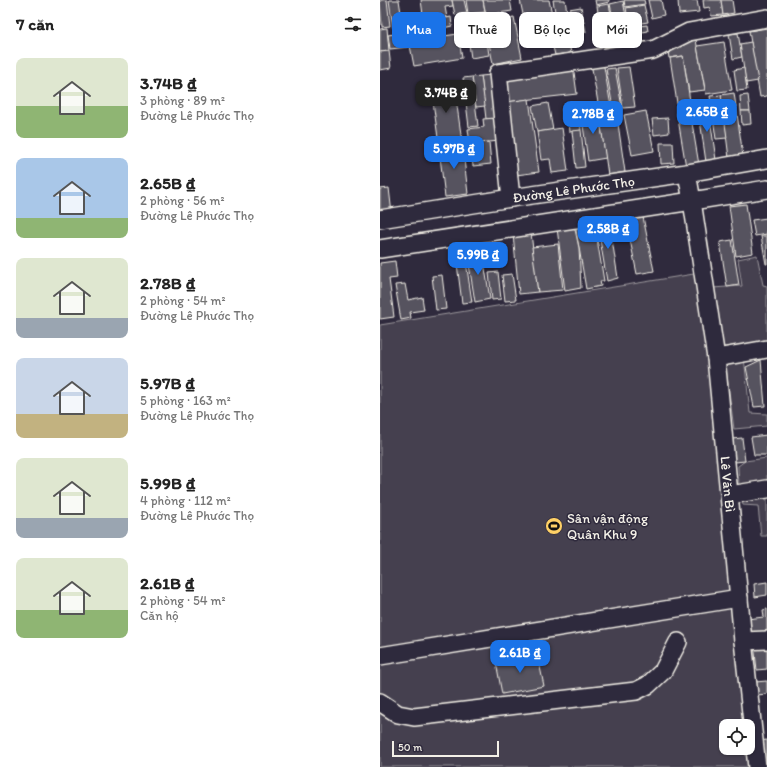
<!DOCTYPE html>
<html lang="vi">
<meta charset="utf-8">
<style>
body{margin:0;font-family:Itim,sans-serif;background:#f2f2f2;color:#222;height:100vh;display:flex;flex-direction:column;font-size:15px;white-space:nowrap}
*{box-sizing:border-box;margin:0}
p{font-size:13px;color:#767676}
.icon{flex:none;width:22px;height:22px;fill:none;stroke:currentColor;stroke-width:2;stroke-linecap:round;stroke-linejoin:round}
.map{position:relative;flex:1;overflow:hidden}
.side{display:flex;flex-direction:column;background:#fff;width:380px}
.side>*{flex:none}
.guide{position:absolute;left:12px;top:12px;width:315px;height:36px;display:flex;gap:8px}
.fabs{position:absolute;left:339px;top:719px;display:grid;gap:8px}
.fabs a{display:grid;place-items:center;width:36px;height:36px;border-radius:8px;background:#fff;box-shadow:0 1px 3px #0004;font-size:20px}
.scale{position:absolute;left:12px;bottom:10px;width:107px;box-sizing:border-box;padding-left:4px;border:2px solid #f4f1e8;border-top:0;font-size:11px;line-height:14px;white-space:nowrap;color:#f4f1e8;-webkit-text-stroke:3px #2f2a3d;paint-order:stroke}
.price{position:absolute;translate:-50% -34px;padding:0 9px;border-radius:8px;background:#1a73e8;color:#fff;font-size:13px;line-height:26px;filter:drop-shadow(0 1px 2px #0008)}
.price::after{content:'';position:absolute;left:50%;top:24px;width:12px;height:9px;margin-left:-6px;background:inherit;clip-path:polygon(0 0,100% 0,50% 100%)}
.price.active{background:#222;color:#fff}
ul{padding:0;list-style:none}
li{display:flex;align-items:center;gap:12px;height:100px;padding:0 16px}
li span{display:grid;place-items:center;flex:none;width:112px;height:80px;border-radius:8px;color:#555}
li>.icon{margin-inline-start:auto}
span .icon{width:48px;height:48px;fill:#fffc;stroke-width:1}
li b{font-size:17px}
h2{display:flex;justify-content:space-between;align-items:center;height:48px;padding:0 16px;font-size:17px}
.chip{padding:0 14px;border-radius:8px;background:#fff;box-shadow:0 1px 3px #0004;font-size:14px;line-height:36px}
.chip.active{background:#1a73e8;color:#fff}
main{display:flex;flex:1;min-height:0}
.map>svg:first-child{display:block}
</style>
<main>
<section class="side">
<h2>7 căn<svg class="icon" aria-label="filters" viewBox="0 0 24 24"><path d="M4 7h16M4 17h16"/><circle cx="9" cy="7" r="2"/><circle cx="15" cy="17" r="2"/></svg></h2>
<ul>
<li><span style="background:linear-gradient(#dfe7d0 60%,#8fb573 0)"><svg class="icon" aria-label="home" viewBox="0 0 24 24"><path d="M3 11l9-7 9 7M6 9v11h12V9"/></svg></span><div><b>3.74B ₫</b><p>3 phòng · 89 m²</p><p>Đường Lê Phước Thọ</p></div></li>
<li><span style="background:linear-gradient(#a9c7e8 75%,#8fb573 0)"><svg class="icon" aria-label="home" viewBox="0 0 24 24"><path d="M3 11l9-7 9 7M6 9v11h12V9"/></svg></span><div><b>2.65B ₫</b><p>2 phòng · 56 m²</p><p>Đường Lê Phước Thọ</p></div></li>
<li><span style="background:linear-gradient(#dfe7d0 75%,#9aa5b1 0)"><svg class="icon" aria-label="home" viewBox="0 0 24 24"><path d="M3 11l9-7 9 7M6 9v11h12V9"/></svg></span><div><b>2.78B ₫</b><p>2 phòng · 54 m²</p><p>Đường Lê Phước Thọ</p></div></li>
<li><span style="background:linear-gradient(#c9d6e8 70%,#c2b280 0)"><svg class="icon" aria-label="home" viewBox="0 0 24 24"><path d="M3 11l9-7 9 7M6 9v11h12V9"/></svg></span><div><b>5.97B ₫</b><p>5 phòng · 163 m²</p><p>Đường Lê Phước Thọ</p></div></li>
<li><span style="background:linear-gradient(#dfe7d0 75%,#9aa5b1 0)"><svg class="icon" aria-label="home" viewBox="0 0 24 24"><path d="M3 11l9-7 9 7M6 9v11h12V9"/></svg></span><div><b>5.99B ₫</b><p>4 phòng · 112 m²</p><p>Đường Lê Phước Thọ</p></div></li>
<li><span style="background:linear-gradient(#dfe7d0 65%,#8fb573 0)"><svg class="icon" aria-label="home" viewBox="0 0 24 24"><path d="M3 11l9-7 9 7M6 9v11h12V9"/></svg></span><div><b>2.61B ₫</b><p>2 phòng · 54 m²</p><p>Căn hộ</p></div></li>
</ul>
</section>
<div class="map">
<svg width="387" height="767" viewBox="0 0 387 767">
<rect width="100%" height="100%" fill="#2f2a3d"/>
<filter id="ink" filterUnits="userSpaceOnUse"><feTurbulence type="fractalNoise" baseFrequency=".025" numOctaves="2"/><feDisplacementMap in="SourceGraphic" scale="8" xChannelSelector="R" yChannelSelector="G"/><feConvolveMatrix kernelMatrix="1 2 1 2 8 2 1 2 1" color-interpolation-filters="sRGB"/></filter>
<g filter="url(#ink)">
<!-- green -->
<g fill="#454050" stroke="#9c989c" fill-rule="evenodd">
<path d="M377 255 383 285 387 286V340L342 348 332 288 362 286 358 259Z"/>
<path d="M320 273 375 767H0V325ZM346 726H368V748H346Z"/>
<path d="M364 357 370 413 387 414V426L354 429 345 361Z"/>
<path d="M387 458V481L359 486 358 466 365 461Z"/>
<path d="M387 493V536H381L378 506 363 505 361 497Z"/>
</g>
<!-- building -->
<g fill="#56525f" stroke="#f4f1e8">
<path d="M0 0H7L10 26 2 27Z"/>
<path d="M9 0H19L23 26 13 28Z"/>
<path d="M41 0H72L73 6 65 7 67 18 44 22Z"/>
<path d="M72 0H84L87 13 75 15Z"/>
<path d="M86 0H103L105 12 88 14Z"/>
<path d="M103 0H130L132 11 106 15Z"/>
<path d="M140 0H169L173 19 145 24Z"/>
<path d="M173 0H185L192 42 189 43 191 53 175 55 172 43 180 41Z"/>
<path d="M215 0H229V2L216 5Z"/>
<path d="M244 0H264L265 4 245 7Z"/>
<path d="M268 0H281L284 15 272 18Z"/>
<path d="M298 0H317L319 12 299 14Z"/>
<path d="M323 0H341L343 15 331 16 330 7 324 8Z"/>
<path d="M341 0H352L354 13 343 15Z"/>
<path d="M243 1 248 26 235 29 230 4Z"/>
<path d="M229 4 234 29 221 31 217 6Z"/>
<path d="M264 5 268 22 249 25 246 8Z"/>
<path d="M201 7 206 32 194 35 189 9Z"/>
<path d="M103 14 109 55 91 58 88 37 84 38 81 18Z"/>
<path d="M71 17 72 26 63 28 61 19Z"/>
<path d="M134 17 142 58 113 64 105 22Z"/>
<path d="M61 19 64 36 78 34 82 58 34 66 26 25Z"/>
<path d="M171 23 174 42 156 44 154 25Z"/>
<path d="M267 25 268 31 252 34 251 27Z"/>
<path d="M248 27 250 42 238 44 235 29Z"/>
<path d="M7 28 9 51 0 52V29Z"/>
<path d="M387 28V96L380 97 369 31Z"/>
<path d="M235 30 237 45 225 47 222 32Z"/>
<path d="M21 33 22 44 29 43V47L10 49 8 35Z"/>
<path d="M358 33 362 57 353 59 349 34Z"/>
<path d="M316 40 325 90 309 92 303 56 289 58 287 45Z"/>
<path d="M344 42 352 90 326 94 317 46Z"/>
<path d="M371 42 378 81 366 83 360 44Z"/>
<path d="M9 51 11 68 0 70V52Z"/>
<path d="M303 56 310 101 297 103 290 58Z"/>
<path d="M223 61 232 112 220 114 211 63Z"/>
<path d="M193 65 197 94 126 102 123 73Z"/>
<path d="M249 67 255 107 243 108 237 68Z"/>
<path d="M235 68 242 107 233 108 226 69Z"/>
<path d="M364 68 367 90 357 91 354 70Z"/>
<path d="M111 75 116 118 106 119 101 76Z"/>
<path d="M101 76 105 106 96 107 92 77Z"/>
<path d="M92 77 98 126 89 127 83 78Z"/>
<path d="M74 84 82 142 59 145 51 87Z"/>
<path d="M354 93 363 156 349 158 341 95Z"/>
<path d="M341 95 347 138 336 139 330 96Z"/>
<path d="M368 95 370 111H361L360 96Z"/>
<path d="M149 99 159 172 136 175 126 102Z"/>
<path d="M168 103 173 130 157 132 152 106Z"/>
<path d="M328 104 336 160 326 162 318 106Z"/>
<path d="M196 107 198 119 184 121 182 109Z"/>
<path d="M218 108 226 158 208 161 201 111Z"/>
<path d="M266 111 274 151 252 155 244 115Z"/>
<path d="M310 111 319 165 306 167 297 113Z"/>
<path d="M361 111H370L371 124 362 125Z"/>
<path d="M237 117 245 172 228 175 220 119Z"/>
<path d="M116 118 119 141 90 144 88 129 104 127 103 119Z"/>
<path d="M288 118 289 133 274 135 272 119Z"/>
<path d="M200 120 201 130 190 132 189 122Z"/>
<path d="M182 128 188 171 172 173 170 159 161 160 157 132Z"/>
<path d="M201 130 205 167 196 168 192 131Z"/>
<path d="M109 142 111 164 93 166 90 144Z"/>
<path d="M280 143H293L294 163 281 164Z"/>
<path d="M86 144 87 149 83 150 88 194 65 197 60 157H67L66 153 58 154 57 147Z"/>
<path d="M9 188 12 214 0 216V189Z"/>
<path d="M366 204 373 253 356 256 349 206Z"/>
<path d="M262 212 274 271 257 274 245 215Z"/>
<path d="M387 218V234L375 236 372 220Z"/>
<path d="M229 220 238 278 227 281 217 222Z"/>
<path d="M214 221 224 281H220L221 286 206 289 195 224Z"/>
<path d="M194 225 199 248 201 288 185 291 177 228Z"/>
<path d="M151 233 158 292 139 294 133 234Z"/>
<path d="M381 236H387V264H386Z"/>
<path d="M352 240 359 285 347 287 340 242Z"/>
<path d="M178 244 183 290 158 292 152 247Z"/>
<path d="M102 250 110 299 95 302 87 252Z"/>
<path d="M85 255 92 302 82 303 76 256Z"/>
<path d="M15 261 17 278 9 279 14 317 0 319V263Z"/>
<path d="M118 272 121 299 112 300 109 273Z"/>
<path d="M132 274 136 300 125 301 122 275Z"/>
<path d="M62 275 66 309 56 310 52 276Z"/>
<path d="M25 284 28 300 42 297 44 310 30 312 31 318 21 320 15 285Z"/>
<path d="M381 360 385 406 374 407 366 367Z"/>
<path d="M387 435V455H374L371 437Z"/>
<path d="M362 438 365 461 355 462 352 439Z"/>
<path d="M387 582V595L375 597 374 584Z"/>
<path d="M387 609V639L372 640 371 628H368L367 619 384 617 383 610Z"/>
<path d="M387 643V669L377 670 374 644Z"/>
<path d="M157 653 164 686 122 694 116 662Z"/>
<path d="M387 681V694L377 695 375 682Z"/>
<path d="M387 740V767H382L379 741Z"/>
</g>
<g fill="none" stroke-linecap="round" stroke-linejoin="round">
<!-- minor casing -->
<g stroke="#f4f1e8" stroke-width="20">
<g id="minor">
<path id="s1" d="M307 173 312 201 336 358 363 641 377 767"/>
<path d="M131 198 118 73 273 50 309 32 387 18"/>
<path id="s2" d="M0 219 131 198 307 173 387 159"/>
<path d="M0 249 312 201 387 189"/>
<path d="M336 358 387 349"/>
<path d="M350 495 387 489"/>
<path d="M363 641 387 640"/>
<path d="M0 656 359 598"/>
<path d="M0 702 18 714 34 717 256 691 268 685 283 671 298 642"/>
</g>
</g>
<!-- minor -->
<use href="#minor" stroke="#2f2a3d" stroke-width="17"/>
</g>
</g>
<!-- icons -->
<defs>
<g id="stadium-disc" transform="scale(0.9)"><circle r="9.5" fill="#ffd166" stroke="#2f2a3d"/><path d="M0-5a6.5 5 0 1 0 0 10a6.5 5 0 1 0 0-10ZM-3.5-1.8h7v3.6h-7Z" fill="#111"/></g>
</defs>
<g fill-rule="evenodd">
<use href="#stadium-disc" x="174" y="526"/>
</g>
<g text-anchor="middle" dominant-baseline="central" stroke-width="3" stroke-linejoin="round" paint-order="stroke">
<!-- street labels -->
<g font-size="14" fill="#f4f1e8" stroke="#2f2a3d">
<text stroke="none"><textPath href="#s2" startOffset="196">Đường Lê Phước Thọ</textPath></text>
<text stroke="none"><textPath href="#s1" startOffset="314">Lê Văn Bì</textPath></text>
</g>
<!-- poi labels -->
<g font-size="14" fill="#f4f1e8" stroke="#2f2a3d" text-anchor="start">
<text x="187" y="518">Sân vận động<tspan x="187" dy="16">Quân Khu 9</tspan></text>
</g>
</g>
</svg>
<div class="fabs">
<a><svg class="icon" aria-label="locate" viewBox="0 0 24 24"><circle cx="12" cy="12" r="6"/><path d="M12 2v4M12 18v4M2 12h4M18 12h4"/></svg></a>
</div>
<div class="scale">50 m</div>
<b class="price active" style="left:66px;top:114px">3.74B ₫</b>
<b class="price" style="left:327px;top:133px">2.65B ₫</b>
<b class="price" style="left:213px;top:135px">2.78B ₫</b>
<b class="price" style="left:74px;top:170px">5.97B ₫</b>
<b class="price" style="left:228px;top:250px">2.58B ₫</b>
<b class="price" style="left:98px;top:276px">5.99B ₫</b>
<b class="price" style="left:140px;top:674px">2.61B ₫</b>
<div class="guide">
<a class="chip active">Mua</a>
<a class="chip">Thuê</a>
<a class="chip">Bộ lọc</a>
<a class="chip">Mới</a>
</div>
</div>
</main>
